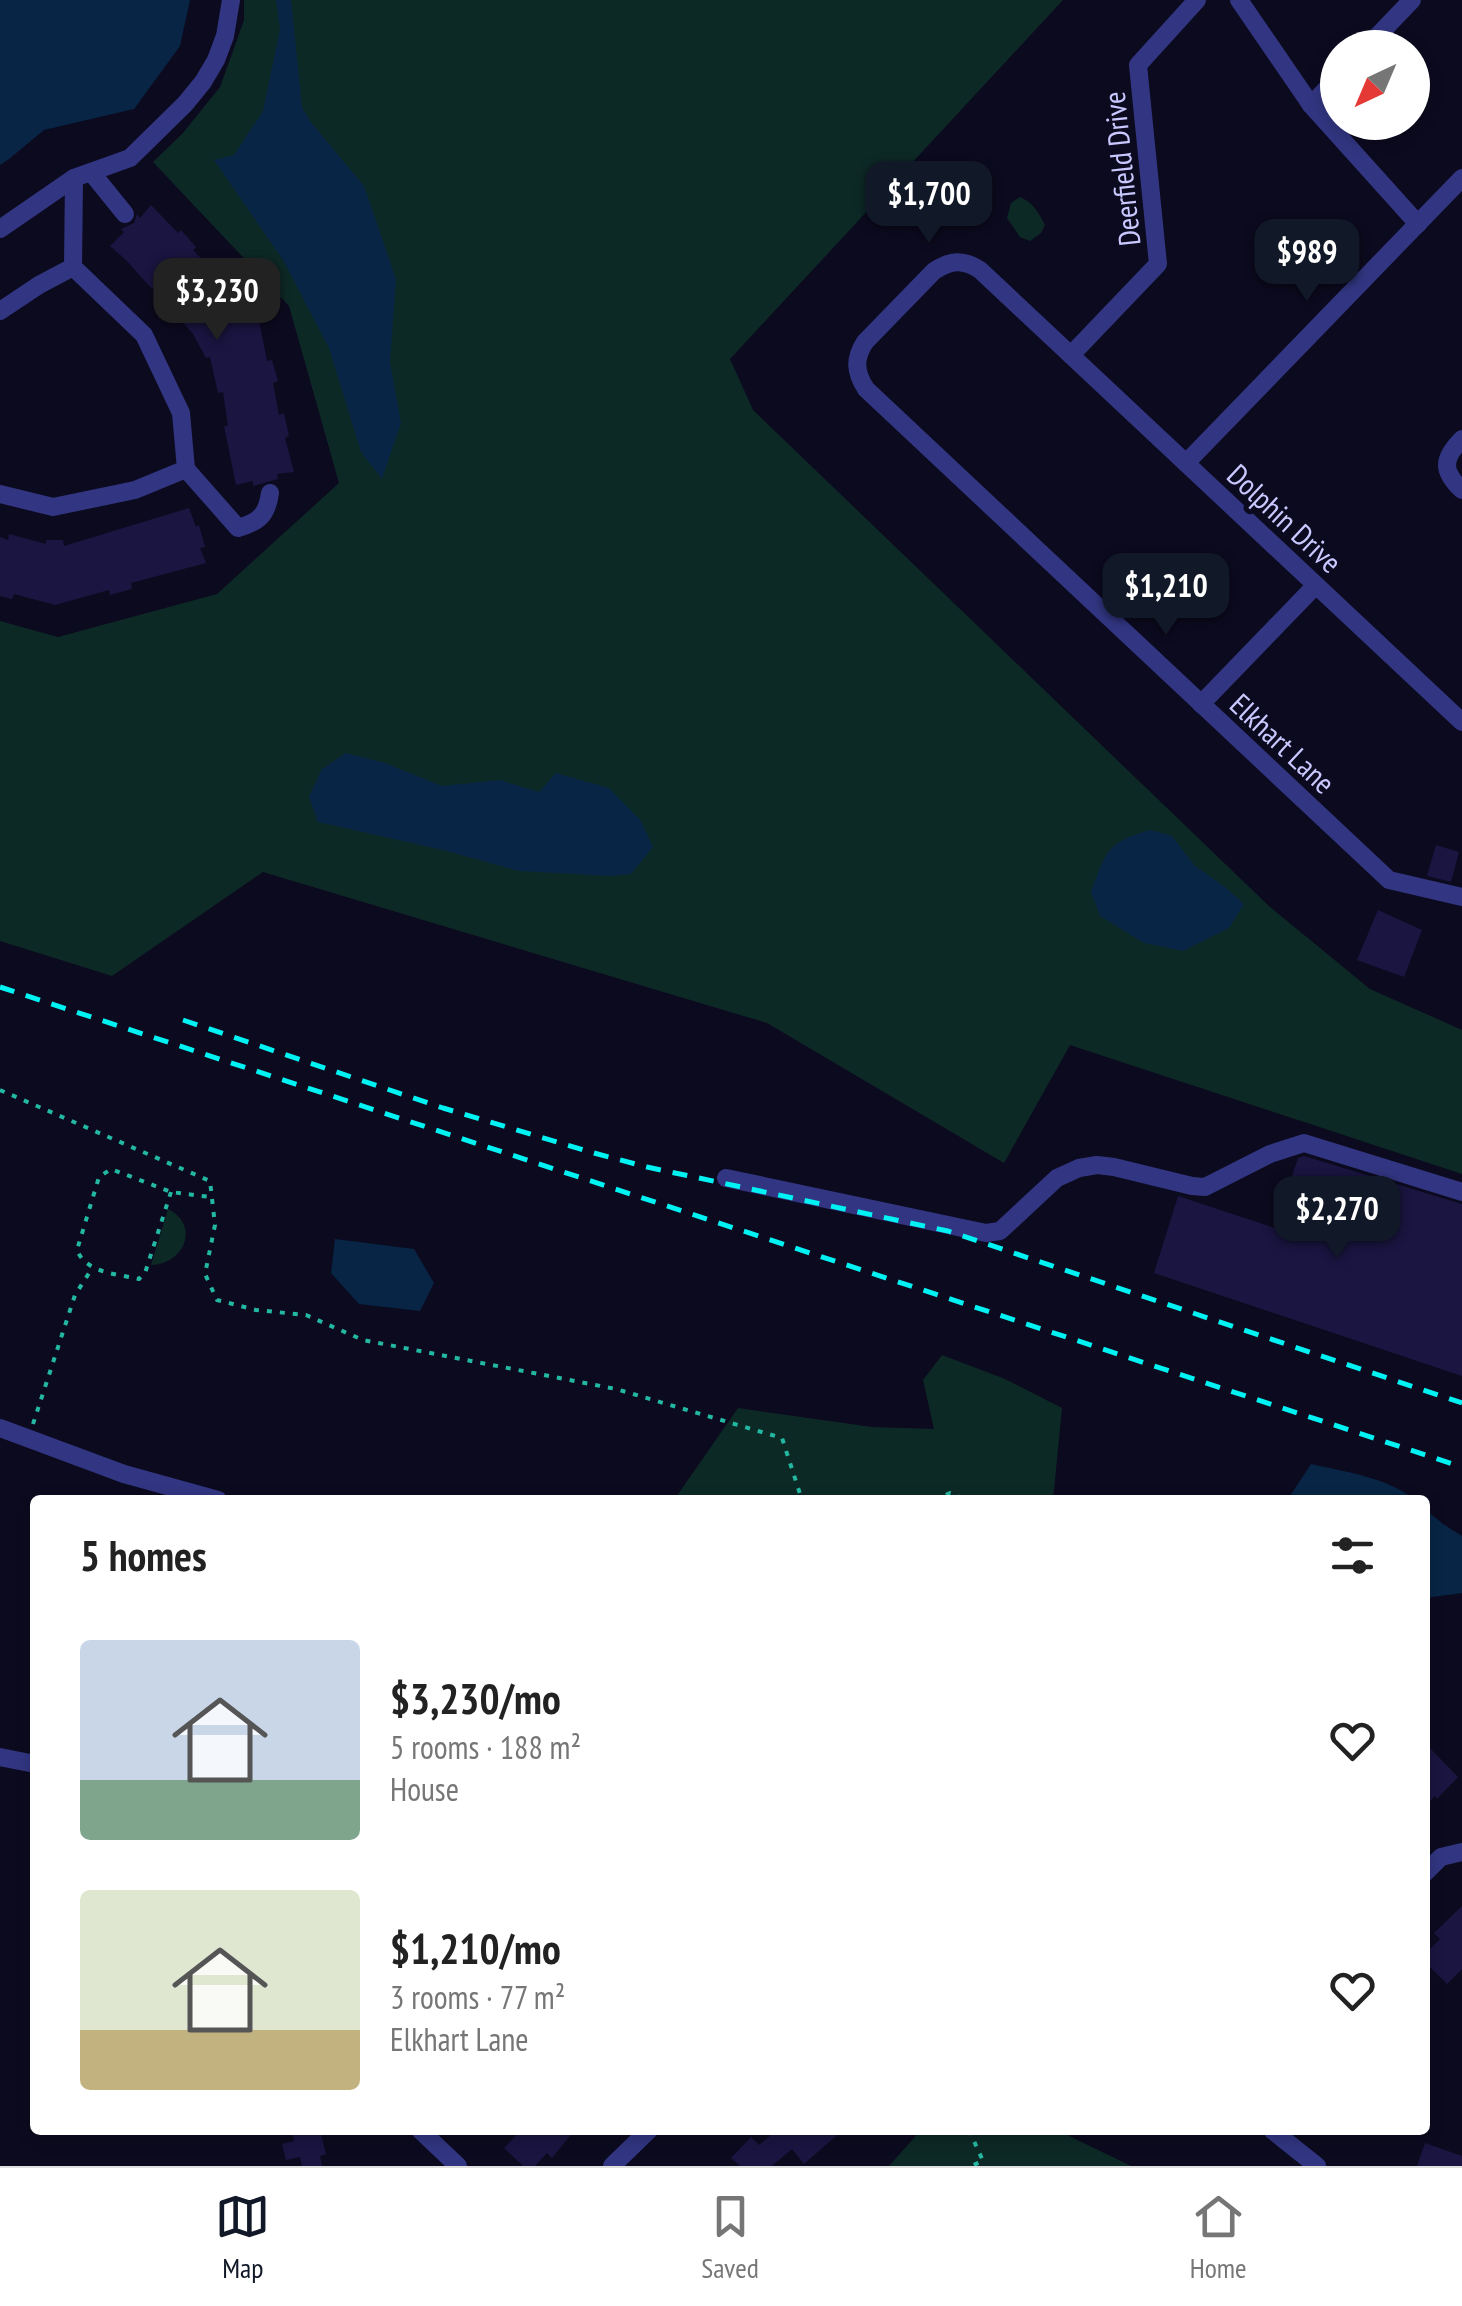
<!DOCTYPE html>
<meta charset="utf-8">
<style>
body{margin:0;font-family:"PT Sans Narrow",sans-serif;background:#f2f2f2;color:#222;height:100vh;display:flex;flex-direction:column;font-size:38px;white-space:nowrap}
*{box-sizing:border-box;margin:0}
p{font-size:32px;color:#767676}
.icon{flex:none;width:55px;height:55px;fill:none;stroke:currentColor;stroke-width:2;stroke-linecap:round;stroke-linejoin:round}
.map{position:relative;flex:1;overflow:hidden}
.details{position:absolute;left:30px;top:1495px;width:1400px;height:640px;display:flex;flex-direction:column;background:#fff;border-radius:10px;box-shadow:0 5px 15px #0003}
.details>*{flex:none}
.needle{width:65px;rotate:224deg}
.controls{position:absolute;left:1320px;top:30px;display:grid;gap:20px}
.controls a{display:grid;place-items:center;width:110px;height:110px;border-radius:50%;background:#fff;box-shadow:0 5px 15px #0003;font-size:50px}
.price{position:absolute;translate:-50% -85px;padding:0 22px;border-radius:20px;background:#111827;color:#fff;font-size:32px;line-height:65px;filter:drop-shadow(0 2px 5px #0008)}
.price::after{content:'';position:absolute;left:50%;top:60px;width:30px;height:22px;margin-left:-15px;background:inherit;clip-path:polygon(0 0,100% 0,50% 100%)}
.price.active{background:#222;color:#fff}
ul{padding:0;list-style:none}
li{display:flex;align-items:center;gap:30px;height:250px;padding:0 50px}
li span{display:grid;place-items:center;flex:none;width:280px;height:200px;border-radius:10px;color:#555}
li>.icon{margin-inline-start:auto}
span .icon{width:120px;height:120px;fill:#fffc;stroke-width:1}
li b{font-size:42px}
h2{display:flex;justify-content:space-between;align-items:center;height:120px;padding:0 50px;font-size:42px}
.tabs{display:flex;justify-content:space-around;align-items:center;height:140px;border-top:2px solid #e0e0e0;background:#fff;font-size:28px;color:#767676}
.tabs a{display:grid;justify-items:center;gap:5px}
.tabs .active{color:#111827}
.map>svg:first-child{display:block}
</style>
<div class="map">
<svg width="1462" height="2166" viewBox="0 0 1462 2166">
<rect width="100%" height="100%" fill="#0c0a1f"/>
<!-- green -->
<g fill="#0d2926">
<path d="M244 0H1063L730 359 753 410 1270 907 1370 989 1462 1030V1174L1070 1045 1004 1163 767 1023 263 872 112 976 0 941V621L58 637 217 594 339 483 289 306 153 162 183 133 220 87 244 20Z"/>
<path d="M1020 197C1034 203 1038 212 1045 225L1041 233 1030 241 1020 237 1007 218 1011 203Z"/>
<path d="M168 1209C200 1225 185 1264 151 1265Z"/>
<path d="M942 1355 1005 1379 1062 1408 1053 1500H674L738 1408 872 1427 934 1429 923 1380Z"/>
<path d="M921 2130H1057L1131 2166H889Z"/>
</g>
<!-- water -->
<g fill="#082545">
<path d="M0 0H190L180 46 134 109 44 130 9 159 0 165Z"/>
<path d="M276 0H291L302 107 310 121 364 186 396 279 390 362 401 423 382 479 361 452 329 348 283 260 214 160 234 155 263 111 280 29Z"/>
<path d="M346 753 385 763 442 786 500 780 539 792 556 773 609 788 641 821 653 847 631 874 611 876 519 871 443 850 318 822 309 797 322 769Z"/>
<path d="M1151 830 1172 836 1195 866 1225 887 1244 904 1229 928 1183 951 1144 943 1100 916 1091 892C1107 851 1106 842 1151 830Z"/>
<path d="M335 1239 414 1249 434 1283 420 1311 359 1304 331 1273Z"/>
<path d="M1311 1464C1345 1472 1387 1477 1415 1500H1271L1290 1496Z"/>
<path d="M1425 1509 1443 1524 1462 1536V1593L1425 1598Z"/>
</g>
<!-- building -->
<g fill="#1a1541">
<path d="M151 205 178 233 181 230 196 247 193 250 216 274 220 270 235 287 231 291 259 320 267 361 272 360 278 381 273 383 279 415 284 413 289 436 285 438 294 472 277 474 278 479 253 486V481L236 485 224 426H228L223 392 218 393 210 357 206 358 193 334 175 313 178 308 156 285 152 289 126 260 110 246 124 232 121 229 134 223 137 214 140 218Z"/>
<path d="M189 508 196 527 199 525 205 547 200 548 206 563 131 583 132 589 110 595 109 590 55 605 14 594 12 599 0 596V537L8 540 9 534 46 544V540H63L64 546Z"/>
<path d="M1436 845 1459 852 1451 882 1427 876Z"/>
<path d="M1378 910 1422 930 1404 977 1357 960Z"/>
<path d="M1304 1156 1462 1204V1376L1154 1273 1178 1196 1275 1228 1298 1158Z"/>
<path d="M1425 1743 1458 1777 1437 1799 1435 1796 1425 1806Z"/>
<path d="M1462 1906V1969L1447 1984 1425 1962V1954L1440 1939 1434 1933Z"/>
<path d="M299 2130H320L326 2154 320 2156 322 2166H302L300 2157 286 2160 282 2144 294 2141 292 2132Z"/>
<path d="M521 2130H575L552 2158 547 2153 535 2166H523L504 2148Z"/>
<path d="M777 2130H843L804 2164 792 2149 772 2166H740L731 2158 751 2137 759 2145Z"/>
<path d="M1425 2143 1462 2156V2166H1417Z"/>
</g>
<g fill="none" stroke-linecap="round" stroke-linejoin="round">
<!-- path -->
<g stroke="#23b8a1" stroke-width="4" stroke-dasharray="5 8" stroke-linecap="butt">
<path d="M0 1090 210 1181 215 1225 205 1274 217 1300 256 1310 306 1315 363 1340 616 1389 782 1438 802 1500"/>
<path d="M171 1192 145 1273 139 1279C117 1274 86 1273 77 1250L99 1177 111 1169 171 1192 210 1197"/>
<path d="M33 1424 75 1295 91 1270"/>
<path d="M934 1500 950 1493 966 1500"/>
<path d="M969 2130 983 2161 971 2166"/>
</g>
<!-- minor -->
<g stroke="#323682" stroke-width="18">
<path d="M1239 0 1311 105 1418 224"/>
<path d="M1366 48 1412 0"/>
<path d="M1311 105 1338 77"/>
<path d="M91 172 125 214"/>
<path d="M0 229 74 178 130 158 185 104 203 82 216 60 225 36 231 0"/>
<path d="M0 311 39 285 73 267"/>
<path d="M1071 355 1158 264 1138 65 1197 0"/>
<path d="M1462 439C1442 459 1442 471 1462 490"/>
<path d="M1186 463 1462 178"/>
<path d="M186 469 238 528C259 522 267 515 270 493"/>
<path d="M0 494 53 507 135 490 186 469 181 413 144 335 73 267 74 178"/>
<path d="M1201 704 1316 585"/>
<path d="M1462 722 980 270C963 259 951 260 934 271L865 342C854 359 855 372 866 389L1389 880 1462 897"/>
<path d="M726 1178 986 1233 1000 1231 1057 1178 1079 1168 1097 1165 1114 1167 1192 1186 1205 1187 1270 1154 1304 1143 1462 1192"/>
<path d="M0 1428 124 1474 218 1500"/>
<path d="M0 1757 35 1764"/>
<path d="M1425 1873 1441 1857 1462 1852"/>
<path d="M420 2130 458 2166"/>
<path d="M1272 2130 1317 2166"/>
<path d="M612 2166 649 2130"/>
</g>
<!-- rail -->
<g stroke="#00f2f3" stroke-width="5" stroke-dasharray="15 12" stroke-linecap="butt">
<path d="M0 987 1462 1467"/>
<path d="M183 1020 443 1108 594 1153 647 1167 948 1231 1462 1403"/>
</g>
</g>
<g text-anchor="middle" dominant-baseline="central" stroke-width="10" stroke-linejoin="round" paint-order="stroke">
<!-- street labels -->
<g font-size="30" fill="#c9c8ff" stroke="#0c0a1f">
<text transform="translate(1121 169) rotate(-96)">Deerfield Drive</text>
<text transform="translate(1285 518) rotate(43)">Dolphin Drive</text>
<text transform="translate(1283 743) rotate(43)">Elkhart Lane</text>
</g>
</g>
</svg>
<div class="controls">
<a><svg class="needle" viewBox="-14 -14 28 28"><path d="M0-13l5 13h-10z" fill="#e53935"/><path d="M0 13l5-13h-10z" fill="#767676"/></svg></a>
</div>
<b class="price" style="left:929px;top:246px">$1,700</b>
<b class="price" style="left:1307px;top:304px">$989</b>
<b class="price active" style="left:217px;top:343px">$3,230</b>
<b class="price" style="left:1166px;top:638px">$1,210</b>
<b class="price" style="left:1337px;top:1261px">$2,270</b>
<section class="details">
<h2>5 homes<svg class="icon" aria-label="filters" viewBox="0 0 24 24"><path d="M4 7h16M4 17h16"/><circle cx="9" cy="7" r="2"/><circle cx="15" cy="17" r="2"/></svg></h2>
<ul>
<li><span style="background:linear-gradient(#c9d6e8 70%,#7fa58c 0)"><svg class="icon" aria-label="home" viewBox="0 0 24 24"><path d="M3 11l9-7 9 7M6 9v11h12V9"/></svg></span><div><b>$3,230/mo</b><p>5 rooms · 188 m²</p><p>House</p></div><svg class="icon" aria-label="heart" viewBox="0 0 24 24"><path d="M12 20l-8-8c-3-5 5-10 8-4 3-6 11-1 8 4z"/></svg></li>
<li><span style="background:linear-gradient(#dfe7d0 70%,#c2b280 0)"><svg class="icon" aria-label="home" viewBox="0 0 24 24"><path d="M3 11l9-7 9 7M6 9v11h12V9"/></svg></span><div><b>$1,210/mo</b><p>3 rooms · 77 m²</p><p>Elkhart Lane</p></div><svg class="icon" aria-label="heart" viewBox="0 0 24 24"><path d="M12 20l-8-8c-3-5 5-10 8-4 3-6 11-1 8 4z"/></svg></li>
</ul>
</section>
</div>
<nav class="tabs">
<a class="active"><svg class="icon" aria-label="map" viewBox="0 0 24 24"><path d="M3 6l6-2 6 2 6-2v14l-6 2-6-2-6 2zM9 4v14M15 6v14"/></svg>Map</a>
<a><svg class="icon" aria-label="saved" viewBox="0 0 24 24"><path d="M7 4h10v16l-5-4-5 4z"/></svg>Saved</a>
<a><svg class="icon" aria-label="home" viewBox="0 0 24 24"><path d="M3 11l9-7 9 7M6 9v11h12V9"/></svg>Home</a>
</nav>
